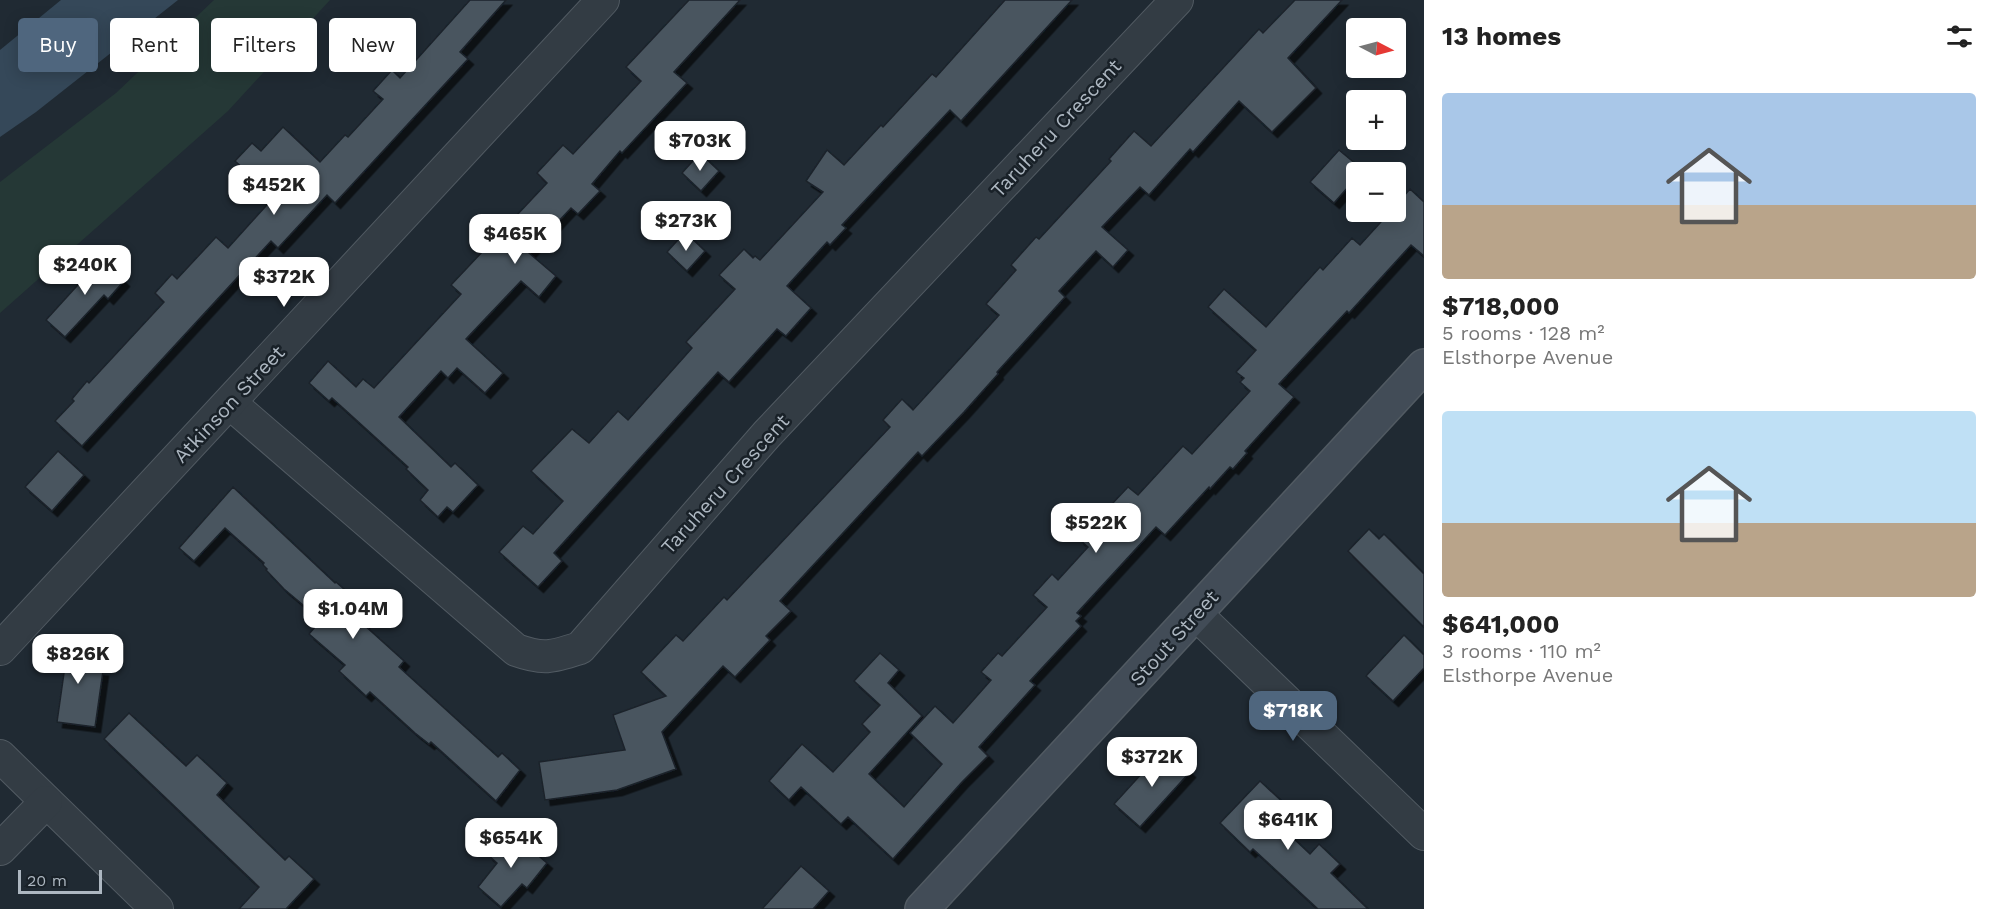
<!DOCTYPE html>
<meta charset="utf-8">
<style>
body{margin:0;font-family:"Work Sans",sans-serif;background:#f6f6f6;color:#222;height:100vh;display:flex;flex-direction:column;font-size:22px;white-space:nowrap}
*{box-sizing:border-box;margin:0}
p{font-size:20px;color:#767676}
.icon{flex:none;width:33px;height:33px;fill:none;stroke:currentColor;stroke-width:2;stroke-linecap:round;stroke-linejoin:round}
.map{position:relative;flex:1;overflow:hidden}
.side{display:flex;flex-direction:column;background:#fff;width:570px}
.side>*{flex:none}
.banner{position:absolute;left:18px;top:18px;width:570px;height:54px;display:flex;gap:12px}
.needle{width:39px;rotate:96deg}
.buttons{position:absolute;left:1346px;top:18px;display:grid;gap:12px}
.buttons a{display:grid;place-items:center;width:60px;height:60px;border-radius:6px;background:#fff;box-shadow:0 3px 15px #0003;font-size:30px}
.scale{position:absolute;left:18px;bottom:15px;width:84px;box-sizing:border-box;padding-left:6px;border:3px solid #adb7c1;border-top:0;font-size:16px;line-height:21px;white-space:nowrap;color:#adb7c1;-webkit-text-stroke:4px #192128;paint-order:stroke}
.price{position:absolute;translate:-50% -51px;padding:0 14px;border-radius:12px;background:#fff;color:#222;font-size:20px;line-height:39px;filter:drop-shadow(0 2px 3px #0008)}
.price::after{content:'';position:absolute;left:50%;top:36px;width:18px;height:14px;margin-left:-9px;background:inherit;clip-path:polygon(0 0,100% 0,50% 100%)}
.price.selected{background:#4f667e;color:#fff}
ul{padding:0;list-style:none}
li{display:grid;align-content:center;gap:12px;height:318px;padding:0 18px}
li span{display:grid;place-items:center;height:186px;border-radius:6px;color:#555}
li>.icon{margin-inline-start:auto}
span .icon{width:108px;height:108px;fill:#fffc;stroke-width:1}
li b{font-size:26px}
h2{display:flex;justify-content:space-between;align-items:center;height:72px;padding:0 18px;font-size:26px}
.chip{padding:0 21px;border-radius:6px;background:#fff;box-shadow:0 3px 15px #0003;font-size:21px;line-height:54px}
.chip.selected{background:#4f667e;color:#fff}
main{display:flex;flex:1;min-height:0}
.map>svg:first-child{display:block}
</style>
<main>
<div class="map">
<svg width="1424" height="909" viewBox="0 0 1424 909">
<defs>
<filter id="shadow"><feDropShadow dx="5.5" dy="5.5" stdDeviation="0" flood-color="#0009"/></filter>
</defs>
<rect width="100%" height="100%" fill="#202a33"/>
<!-- green -->
<path fill="#253836" d="M214 0H330L228 111 0 313V182L116 93Z"/>
<!-- water -->
<path fill="#354859" d="M61 0H178L36 112 0 137V50Z"/>
<!-- building -->
<g fill="#49555f" stroke="#1b232b" stroke-width="1.5" filter="url(#shadow)">
<path d="M470 0H506L460 52 468 59 335 203 327 195 278 248 271 241 82 446 55 421 74 401 72 399 87 381 89 383 164 302 155 293 172 274 177 279 216 237 228 248 274 197 235 161 252 143 261 151 283 127 320 162 345 135 348 137 383 99 373 91 392 70 400 78Z"/>
<path d="M689 0H740L674 72 687 83 622 153 620 151 592 184 600 191 578 214 571 208 529 253 556 276 539 297 521 281 466 339 503 373 485 393 457 368 448 378 441 371 399 417 451 467 455 463 478 485 453 512 447 507 438 517 420 500 428 490 406 469 408 467 332 398 329 401 309 383 328 361 356 387 363 379 374 388 461 294 451 285 547 183 537 173 563 145 573 154 641 81 626 67Z"/>
<path d="M1005 0H1072L961 121 950 110 842 225 846 228 830 245 827 242 787 286 811 308 786 336 777 329 729 382 718 372 554 553 562 561 538 587 499 552 523 526 533 534 563 501 531 471 572 429 589 443 618 411 628 420 692 348 686 342 735 289 719 275 744 249 753 258 755 256 760 260 823 192 806 181 827 150 844 165 881 125 883 127 932 74 936 77Z"/>
<path d="M1295 0H1342L1288 58 1316 88 1272 132 1239 101 1193 152 1190 149 1149 195 1140 187 1102 227 1128 250 1113 267 1096 251 1059 291 1065 297 997 372 998 374 964 412 922 456 918 452 780 601 791 611 766 636 770 640 735 677 723 666 662 732 676 769 617 790 545 800 539 762 625 750 613 715 666 696 641 672 676 635 683 641 724 597 727 600 890 427 883 420 902 399 913 410 965 353 999 315 986 304 1016 270 1011 265 1036 237 1039 239 1111 161 1109 159 1134 131 1151 146 1259 29 1263 33Z"/>
<path d="M1339 150 1363 170 1361 172H1356V178L1334 203 1310 182Z"/>
<path d="M700 153 719 171 701 191 682 173Z"/>
<path d="M1410 189 1424 202V256L1411 245 1349 313 1347 311 1279 384 1294 397 1245 451 1247 453 1233 469 1230 467 1210 489 1209 487 1165 535 1156 527 1077 613 1081 616 1076 621 1081 626 1030 681 1035 685 979 747 988 756 962 782 893 859 848 817 841 824 801 787 789 800 769 781 802 744 833 772 870 732 862 724 880 705 854 681 880 653 899 670 888 683 922 716 869 774 904 807 942 764 910 733 935 706 953 723 991 680 981 672 998 653 1002 656 1047 607 1033 595 1052 574 1058 580 1088 547 1079 539 1128 487 1138 495 1183 446 1192 454 1250 391 1240 382 1244 378 1236 372 1256 350 1208 307 1224 289 1266 327 1320 267 1323 270 1352 238 1360 245 1390 212H1395V206Z"/>
<path d="M685 232 705 251 687 271 667 252Z"/>
<path d="M95 255 124 281 108 299 104 295 65 337 46 320 85 277 80 273Z"/>
<path d="M58 451 84 475 52 511 25 487Z"/>
<path d="M233 487 335 583 336 582 372 614 363 624 404 661 399 667 498 757 502 753 520 770 496 801 431 742 429 744 415 733 370 692 366 696 339 671 345 665 309 634 321 620 284 589 266 570 267 569 263 565 264 563 225 528 194 561 179 548Z"/>
<path d="M1369 529 1379 539 1384 534 1424 574V627L1348 551Z"/>
<path d="M1404 635 1424 655V668L1393 701 1366 676Z"/>
<path d="M61 638 89 642 84 668 103 671 95 727 57 722 65 666H71L57 664Z"/>
<path d="M129 713 186 766 197 755 227 783 217 795 285 860 289 856 314 879 286 909H239L259 887 104 739Z"/>
<path d="M1165 748 1190 772 1140 827 1114 804Z"/>
<path d="M1260 781 1288 807 1275 821 1310 854 1319 844 1340 864 1331 873 1368 909H1318L1253 849 1250 852 1220 823Z"/>
<path d="M508 830 547 863 527 888 522 884 501 907 478 887 497 863 488 855Z"/>
<path d="M801 866 829 891 813 909H762Z"/>
</g>
<g fill="none" stroke-linecap="round" stroke-linejoin="round">
<!-- street casing -->
<g stroke="#515a62" stroke-width="34">
<g id="street">
<path d="M230 403 516 650C544 660 552 657 580 648L767 434 1177 0"/>
<path d="M1196 614 1424 834"/>
<path d="M0 649 603 0"/>
<path d="M0 756 157 909"/>
<path d="M0 849 46 802"/>
</g>
</g>
<!-- secondary casing -->
<g stroke="#515a62" stroke-width="36">
<path id="secondary" d="M922 909 1424 366"/>
</g>
<!-- street -->
<use href="#street" stroke="#333c44" stroke-width="32"/>
<!-- secondary -->
<use href="#secondary" stroke="#424c57" stroke-width="33"/>
</g>
<g text-anchor="middle" dominant-baseline="central" stroke-width="5" stroke-linejoin="round" paint-order="stroke">
<!-- street labels -->
<g font-size="20" fill="#adb7c1" stroke="#192128">
<text transform="translate(1056 128) rotate(-47)">Taruheru Crescent</text>
<text transform="translate(229 404) rotate(-47)">Atkinson Street</text>
<text transform="translate(725 484) rotate(-48)">Taruheru Crescent</text>
<text transform="translate(1174 638) rotate(-48)">Stout Street</text>
</g>
</g>
</svg>
<div class="buttons">
<a><svg class="needle" viewBox="-14 -14 28 28"><path d="M0-13l5 13h-10z" fill="#e53935"/><path d="M0 13l5-13h-10z" fill="#767676"/></svg></a>
<a>+</a>
<a>−</a>
</div>
<div class="scale">20 m</div>
<b class="price" style="left:700px;top:172px">$703K</b>
<b class="price" style="left:274px;top:216px">$452K</b>
<b class="price" style="left:686px;top:252px">$273K</b>
<b class="price" style="left:515px;top:265px">$465K</b>
<b class="price" style="left:85px;top:296px">$240K</b>
<b class="price" style="left:284px;top:308px">$372K</b>
<b class="price" style="left:1096px;top:554px">$522K</b>
<b class="price" style="left:353px;top:640px">$1.04M</b>
<b class="price" style="left:78px;top:685px">$826K</b>
<b class="price selected" style="left:1293px;top:742px">$718K</b>
<b class="price" style="left:1152px;top:788px">$372K</b>
<b class="price" style="left:1288px;top:851px">$641K</b>
<b class="price" style="left:511px;top:869px">$654K</b>
<div class="banner">
<a class="chip selected">Buy</a>
<a class="chip">Rent</a>
<a class="chip">Filters</a>
<a class="chip">New</a>
</div>
</div>
<section class="side">
<h2>13 homes<svg class="icon" aria-label="filters" viewBox="0 0 24 24"><path d="M4 7h16M4 17h16"/><circle cx="9" cy="7" r="2"/><circle cx="15" cy="17" r="2"/></svg></h2>
<ul>
<li><span style="background:linear-gradient(#a9c7e8 60%,#b9a48a 0)"><svg class="icon" aria-label="home" viewBox="0 0 24 24"><path d="M3 11l9-7 9 7M6 9v11h12V9"/></svg></span><div><b>$718,000</b><p>5 rooms · 128 m²</p><p>Elsthorpe Avenue</p></div></li>
<li><span style="background:linear-gradient(#bfe0f5 60%,#b9a48a 0)"><svg class="icon" aria-label="home" viewBox="0 0 24 24"><path d="M3 11l9-7 9 7M6 9v11h12V9"/></svg></span><div><b>$641,000</b><p>3 rooms · 110 m²</p><p>Elsthorpe Avenue</p></div></li>
</ul>
</section>
</main>
